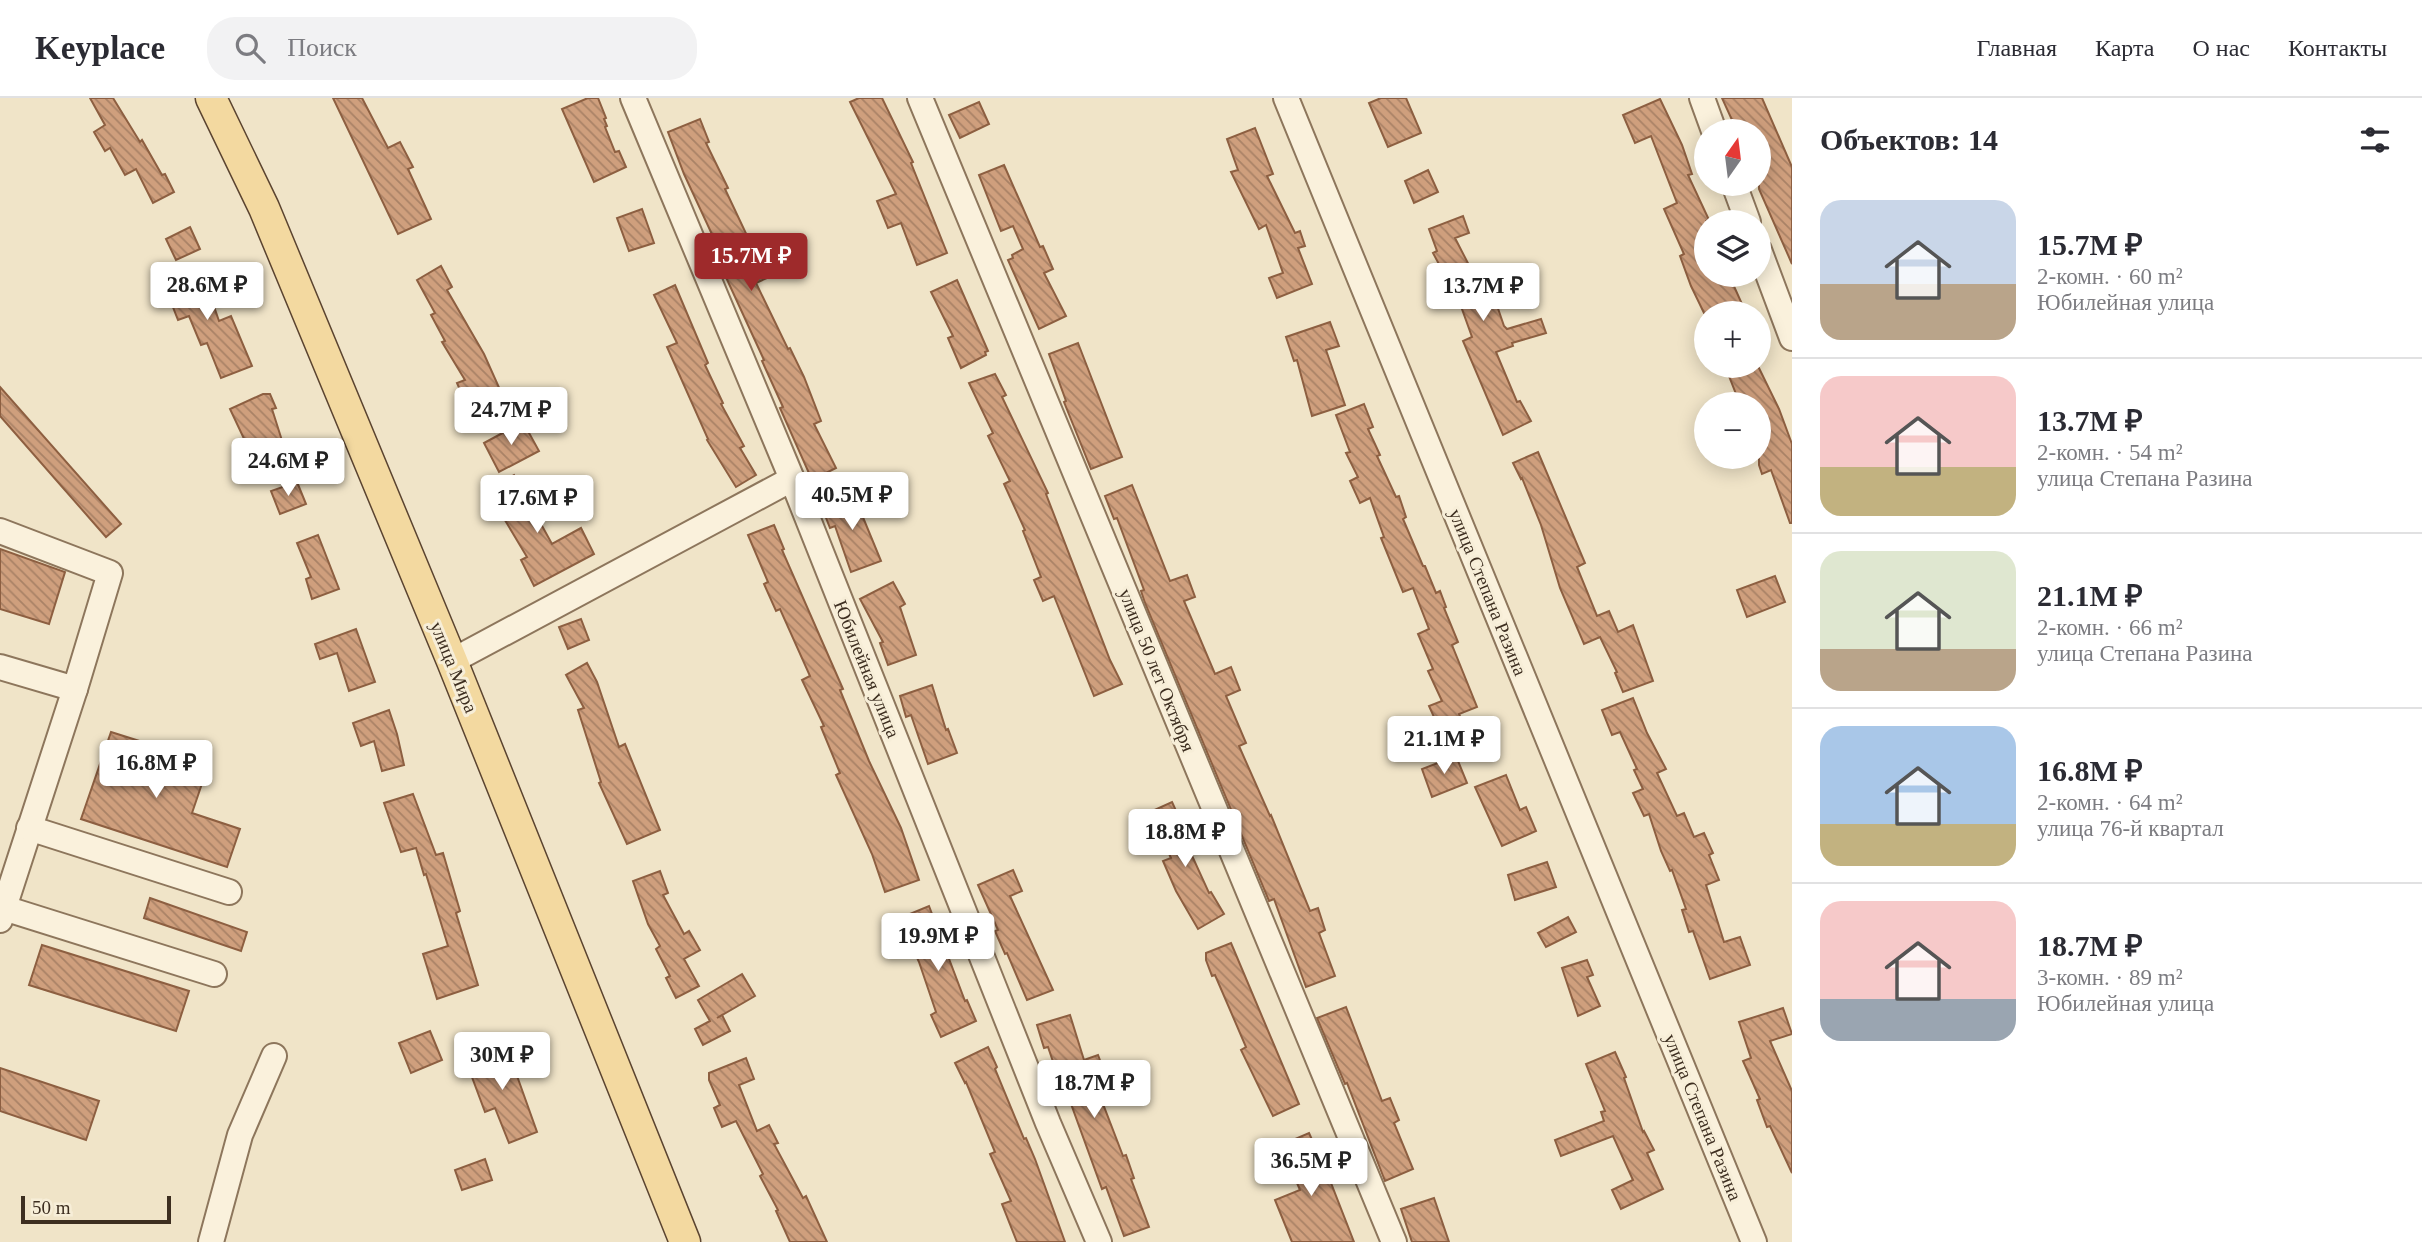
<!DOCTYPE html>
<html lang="ru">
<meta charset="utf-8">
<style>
body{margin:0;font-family:Georgia,serif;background:#f2f2f3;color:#2b2b33;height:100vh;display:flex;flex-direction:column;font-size:26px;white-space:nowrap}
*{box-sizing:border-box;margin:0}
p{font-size:23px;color:#7c7c81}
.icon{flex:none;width:38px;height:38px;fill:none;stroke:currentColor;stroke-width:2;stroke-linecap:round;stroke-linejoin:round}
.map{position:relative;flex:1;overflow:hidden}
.drawer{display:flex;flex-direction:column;background:#fff;width:630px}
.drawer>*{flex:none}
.needle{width:46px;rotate:14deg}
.tools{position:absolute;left:1694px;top:21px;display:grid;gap:14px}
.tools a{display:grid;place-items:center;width:77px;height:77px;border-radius:50%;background:#fff;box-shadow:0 4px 18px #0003;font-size:35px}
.scale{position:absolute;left:21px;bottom:18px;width:150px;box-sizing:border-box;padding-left:7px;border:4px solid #3d2e20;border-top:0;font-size:19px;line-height:24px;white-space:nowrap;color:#3d2e20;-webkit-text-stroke:5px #f7eed8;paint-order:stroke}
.price{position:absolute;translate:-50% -60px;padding:0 16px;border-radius:7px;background:#fff;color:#222;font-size:23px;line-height:46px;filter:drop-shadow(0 2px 4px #0008)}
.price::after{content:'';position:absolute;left:50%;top:42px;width:21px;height:16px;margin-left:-10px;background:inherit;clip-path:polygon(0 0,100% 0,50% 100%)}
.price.active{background:#9e2a2b;color:#fff}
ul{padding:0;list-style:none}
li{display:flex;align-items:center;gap:21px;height:175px;padding:0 28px}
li+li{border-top:2px solid #e1e1e2}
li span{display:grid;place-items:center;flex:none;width:196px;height:140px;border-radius:21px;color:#555}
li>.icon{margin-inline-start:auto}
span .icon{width:84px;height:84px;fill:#fffc;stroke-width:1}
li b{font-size:30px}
h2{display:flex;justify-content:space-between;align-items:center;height:84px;padding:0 28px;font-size:30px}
header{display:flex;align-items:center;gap:42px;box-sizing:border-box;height:98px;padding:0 35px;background:#fff;border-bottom:2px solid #e1e1e2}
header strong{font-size:33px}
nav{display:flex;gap:38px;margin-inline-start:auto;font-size:24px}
.search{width:490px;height:63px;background:#f2f2f3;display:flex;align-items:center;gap:18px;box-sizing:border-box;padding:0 24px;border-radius:28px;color:#7c7c81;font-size:26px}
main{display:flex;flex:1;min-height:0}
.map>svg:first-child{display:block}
</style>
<header>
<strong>Keyplace</strong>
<div class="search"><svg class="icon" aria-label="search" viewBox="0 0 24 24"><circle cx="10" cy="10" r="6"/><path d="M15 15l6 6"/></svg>Поиск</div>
<nav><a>Главная</a><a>Карта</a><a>О нас</a><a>Контакты</a></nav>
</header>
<main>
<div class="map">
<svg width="1792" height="1144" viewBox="0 0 1792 1144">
<defs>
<pattern id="building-back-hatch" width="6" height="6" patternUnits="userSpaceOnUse" patternTransform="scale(1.75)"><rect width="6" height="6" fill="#cf9f7d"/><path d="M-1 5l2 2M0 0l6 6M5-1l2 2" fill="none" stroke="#a98266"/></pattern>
</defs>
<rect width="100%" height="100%" fill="#f0e4c8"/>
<!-- building -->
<g fill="url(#building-back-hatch)" stroke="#8d5f41" stroke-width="2">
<path d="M90 0H113L140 44 142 42 162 77 165 76 174 94 153 105 136 71 125 77 110 50 105 53 94 34 105 27Z"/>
<path d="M333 0H362L388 50 400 44 413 69 408 71 431 121 398 136Z"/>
<path d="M588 0H598L606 20 604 21 607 28 605 29 615 54 619 53 626 69 594 84 562 11Z"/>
<path d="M859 0H882L913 64 911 65 947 155 917 167 901 125 888 130 877 103 896 96 850 4Z"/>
<path d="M1381 0H1406L1421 35 1388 49 1369 5Z"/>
<path d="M1722 0H1762L1792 69V166L1759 91V33H1737Z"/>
<path d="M1660 1 1682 47 1692 76 1688 77 1709 122 1706 123V177H1729L1746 215H1704L1691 188 1680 158 1684 156 1664 111 1677 105 1651 38 1635 45 1623 17Z"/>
<path d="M979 4 989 26 960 40 949 17Z"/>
<path d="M700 21 709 44 706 45 728 90 725 91 767 180 756 185 788 251 790 250 804 279 821 323 814 326 836 370 812 382 780 310 783 309 762 263 764 262 724 175 729 173 684 76 668 34Z"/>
<path d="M1255 30 1273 76 1267 78 1295 135 1300 133 1305 148 1298 150 1312 186 1277 200 1269 180 1283 175 1266 127 1259 131 1231 74 1238 72 1227 41Z"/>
<path d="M1004 67 1040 149 1043 148 1053 171 1044 175 1066 218 1039 231 1008 162 1013 160 1012 157 1023 151 1013 128 1001 133 979 77Z"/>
<path d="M1428 72 1438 94 1414 105 1405 83Z"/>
<path d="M642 111 654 145 629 153 617 120Z"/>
<path d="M1463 118 1469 135 1455 140 1473 175 1491 170 1497 188 1491 190 1504 228 1507 231 1541 221 1546 235 1512 245 1513 248 1496 254 1517 304 1520 303 1531 323 1503 337 1463 243 1472 239 1458 200 1450 203 1444 184 1448 183 1433 155 1437 153 1429 131Z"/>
<path d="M190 129 200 151 176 162 166 141Z"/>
<path d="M187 166 198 188 206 185 219 223 231 218 252 268 221 280 207 245 201 247 189 218 178 222 169 199 173 197 164 178Z"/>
<path d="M441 168 452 189 447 192 484 256 501 294 467 308 457 285 465 282 442 244 445 243 431 217 435 215 417 182Z"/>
<path d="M957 182 988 253 985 254 986 257 961 270 948 240 953 238 931 194Z"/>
<path d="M675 187 708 265 705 267 723 305 721 306 744 348 740 350 756 377 736 389 707 342 708 341 667 249 677 245 654 197Z"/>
<path d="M1330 224 1339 248 1326 252 1345 307 1312 318 1297 262 1294 263 1286 239Z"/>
<path d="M1078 245 1122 359 1091 371 1064 304 1066 303 1049 256Z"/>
<path d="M1725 268H1758L1779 311 1792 346V425H1790L1771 372 1762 376 1759 367V306H1740Z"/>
<path d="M995 276 1006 297 1002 299 1048 395 1046 396 1110 562 1122 586 1094 598 1054 498 1043 503 1034 482 1041 479 1023 433 1025 432 1004 386 1010 383 988 338 993 335 969 285Z"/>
<path d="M0 289 121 426 106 439 0 318Z"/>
<path d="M263 296H270L276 310 272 311 285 352 254 362 230 311Z"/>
<path d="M1364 306 1373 329 1368 331 1380 357 1377 358 1396 399 1399 398 1406 419 1403 421 1423 468H1425L1436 495 1440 493 1446 509 1444 510 1458 544 1452 547 1477 609 1459 616 1465 630 1443 639 1429 608 1442 603 1428 573 1433 571 1418 536 1429 531 1413 490 1403 494 1381 440 1384 439 1370 400 1360 405 1350 383 1358 379 1346 355 1350 354 1336 317Z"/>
<path d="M523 324 539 353 499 374 484 345Z"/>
<path d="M1538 354 1585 465 1577 469 1597 518 1609 513 1618 534 1633 527 1653 583 1623 594 1615 575 1617 574 1600 539 1584 546 1560 490 1541 427 1522 380 1521 381 1513 365Z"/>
<path d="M514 377 552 446 581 430 594 456 534 488 521 462 527 459 487 392Z"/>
<path d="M297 384 306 406 280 416 271 393Z"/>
<path d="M1132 387 1170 483 1187 477 1195 499 1184 503 1215 576 1231 569 1240 592 1226 598 1246 645 1239 648 1270 718 1271 717 1310 813 1318 810 1325 832 1319 835 1335 878 1306 889 1274 801 1269 803 1145 505 1141 493 1144 492 1117 420 1114 421 1105 398Z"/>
<path d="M853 395 881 463 851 474 835 428 830 430 821 407Z"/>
<path d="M774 427 784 451 782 452 843 591 840 592 869 663 901 730 919 782 885 794 872 756 836 677 840 675 821 629 824 628 802 582 810 578 780 511 776 513 764 486 768 484 748 437Z"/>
<path d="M318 437 339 491 312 501 306 481 311 479 297 445Z"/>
<path d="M0 451 65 474 49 526 0 511Z"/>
<path d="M1775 478 1785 504 1747 519 1737 492Z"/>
<path d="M893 484 905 506 900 509 916 557 888 567 880 545 883 544 860 501Z"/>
<path d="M581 521 589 542 568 551 559 529Z"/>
<path d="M356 531 375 584 349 593 337 555 320 561 315 546Z"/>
<path d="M587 565 597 584 619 649 625 646 660 732 627 746 599 685 601 684 578 612 584 610 566 577Z"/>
<path d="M932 587 946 632 948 631 957 655 928 666 911 617 906 619 900 598Z"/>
<path d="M1633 600 1647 635 1666 671 1657 675 1677 718 1684 715 1694 739 1704 735 1713 755 1709 757 1719 782 1706 787 1724 844 1740 839 1750 867 1710 881 1693 833 1689 834 1682 812 1686 811 1672 772 1670 773 1661 753 1649 716 1644 718 1633 695 1643 691 1634 672 1637 671 1620 634 1612 637 1602 612Z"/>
<path d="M389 612 397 636 404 667 382 673 374 643 361 648 353 625Z"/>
<path d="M111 634 209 665 192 715 240 731 227 769 81 721Z"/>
<path d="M1456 658 1467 685 1432 699 1422 671Z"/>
<path d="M1506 677 1520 712 1526 709 1536 733 1502 748 1475 689Z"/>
<path d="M413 696 436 757 443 755 460 813 456 815 478 887 437 901 423 856 448 848 426 776 424 777 416 750 401 754 384 705Z"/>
<path d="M1172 704 1182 726 1178 727 1209 795 1211 794 1224 816 1198 831 1176 793 1163 763 1171 760 1150 714Z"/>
<path d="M1547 764 1556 789 1515 802 1508 777Z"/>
<path d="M1013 772 1022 793 1010 798 1053 892 1027 902 1007 855 1005 856 995 833 998 832 978 787Z"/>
<path d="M660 773 668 795 663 797 684 836 689 833 700 852 684 861 699 888 676 900 666 880 670 878 656 851 660 848 648 826 633 783Z"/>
<path d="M150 800 247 834 241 853 144 820Z"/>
<path d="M929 808 965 903 967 902 976 923 941 939 931 917 936 914 919 864 900 820Z"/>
<path d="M1568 819 1576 834 1546 849 1538 835Z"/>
<path d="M1231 845 1299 1006 1273 1018 1241 952 1246 949 1215 877 1212 878 1206 862V855Z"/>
<path d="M42 847 189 893 176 933 29 887Z"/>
<path d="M1587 862 1593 877 1587 879 1600 908 1578 918 1562 870Z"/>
<path d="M742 876 755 898 717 920 722 917 730 933 703 947 695 931 710 923 698 902Z"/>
<path d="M1346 909 1382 1003 1390 1000 1399 1022 1394 1025 1413 1071 1385 1083 1347 985 1345 986 1317 920Z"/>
<path d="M1783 910 1792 936 1770 943 1792 993V1075L1770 1028 1767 1029 1757 1002 1760 1001 1743 963 1751 960 1739 924Z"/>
<path d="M1070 917 1084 962 1098 957 1107 981 1095 985 1123 1058 1126 1057 1134 1080 1131 1081 1149 1129 1124 1138 1106 1089 1102 1091 1067 995 1064 996 1048 949 1044 950 1037 927Z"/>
<path d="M430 933 442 962 411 975 399 945Z"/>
<path d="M506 947 537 1034 509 1045 495 1010 485 1014 466 963Z"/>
<path d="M988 949 997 969 995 971 1024 1041 1026 1040 1035 1061 1065 1144H1017L1002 1106 1011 1103 990 1056 995 1054 966 984 965 985 955 965Z"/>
<path d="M1615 954 1626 979 1624 980 1643 1034 1644 1033 1654 1052 1647 1055 1663 1091 1621 1111 1612 1092 1633 1082 1613 1038 1561 1058 1555 1042 1604 1023 1601 1014 1605 1013 1586 966Z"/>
<path d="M746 960 754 981 739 987 757 1033 769 1027 778 1045 774 1046 803 1100 806 1098 827 1144H790L776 1113 778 1112 760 1078 763 1076 736 1023 722 1029 714 1010 720 1007 709 982V975Z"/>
<path d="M0 970 99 1003 86 1042 0 1013Z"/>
<path d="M1309 1035 1329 1080 1354 1144H1292L1275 1102 1300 1092 1281 1047Z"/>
<path d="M485 1061 492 1082 462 1092 455 1072Z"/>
<path d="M1434 1100 1449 1144H1412L1401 1111Z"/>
</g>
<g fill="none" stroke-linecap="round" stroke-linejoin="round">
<!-- minor casing -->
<g stroke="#8d765c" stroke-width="28">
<g id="minor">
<path d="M633 0 792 381 1048 1025 1099 1144"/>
<path d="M920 0 1394 1144"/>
<path d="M1286 0 1754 1144"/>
<path d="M1702 0 1714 33"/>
<path d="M1734 86 1748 124"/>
<path d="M1759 152 1792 240"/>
<path d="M0 433 110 475 75 591 0 822"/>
<path d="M452 563 792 381"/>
<path d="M0 569 75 591"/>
<path d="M29 730 229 794"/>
<path d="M4 810 214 876"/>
<path d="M211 1144 240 1037 274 958"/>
</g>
</g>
<!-- major casing -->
<g stroke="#5b4430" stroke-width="33">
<path id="major" d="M211 0 264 110 452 563 685 1144"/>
</g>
<!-- minor -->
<use href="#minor" stroke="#faf1dc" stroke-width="24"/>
<!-- major -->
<use href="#major" stroke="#f3d9a0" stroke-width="30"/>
</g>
<g text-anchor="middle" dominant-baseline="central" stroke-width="6" stroke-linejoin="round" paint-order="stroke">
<!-- street labels -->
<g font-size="19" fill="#3d2e20" stroke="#f7eed8">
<text transform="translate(1488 494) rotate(68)">улица Степана Разина</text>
<text transform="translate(454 569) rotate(68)">улица Мира</text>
<text transform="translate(867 571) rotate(68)">Юбилейная улица</text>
<text transform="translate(1157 572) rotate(68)">улица 50 лет Октября</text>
<text transform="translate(1703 1019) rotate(68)">улица Степана Разина</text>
</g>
</g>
</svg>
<div class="tools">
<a><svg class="needle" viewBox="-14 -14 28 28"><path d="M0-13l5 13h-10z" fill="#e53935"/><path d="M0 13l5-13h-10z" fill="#7c7c81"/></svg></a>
<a><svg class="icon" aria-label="layers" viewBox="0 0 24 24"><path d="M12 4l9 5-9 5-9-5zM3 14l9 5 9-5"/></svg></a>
<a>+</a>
<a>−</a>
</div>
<div class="scale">50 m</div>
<b class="price active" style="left:751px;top:195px">15.7M ₽</b>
<b class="price" style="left:207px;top:224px">28.6M ₽</b>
<b class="price" style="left:1483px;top:225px">13.7M ₽</b>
<b class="price" style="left:511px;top:349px">24.7M ₽</b>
<b class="price" style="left:288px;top:400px">24.6M ₽</b>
<b class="price" style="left:852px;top:434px">40.5M ₽</b>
<b class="price" style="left:537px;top:437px">17.6M ₽</b>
<b class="price" style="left:1444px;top:678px">21.1M ₽</b>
<b class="price" style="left:156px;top:702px">16.8M ₽</b>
<b class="price" style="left:1185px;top:771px">18.8M ₽</b>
<b class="price" style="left:938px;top:875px">19.9M ₽</b>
<b class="price" style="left:502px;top:994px">30M ₽</b>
<b class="price" style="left:1094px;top:1022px">18.7M ₽</b>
<b class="price" style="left:1311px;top:1100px">36.5M ₽</b>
</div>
<section class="drawer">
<h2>Объектов: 14<svg class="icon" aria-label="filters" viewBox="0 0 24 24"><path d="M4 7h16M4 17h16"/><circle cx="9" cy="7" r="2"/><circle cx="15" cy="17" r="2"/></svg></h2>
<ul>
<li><span style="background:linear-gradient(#c9d6e8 60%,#b9a48a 0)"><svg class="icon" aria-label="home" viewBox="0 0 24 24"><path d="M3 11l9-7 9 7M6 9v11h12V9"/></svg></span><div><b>15.7M ₽</b><p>2-комн. · 60 m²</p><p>Юбилейная улица</p></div></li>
<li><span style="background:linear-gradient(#f6c9c9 65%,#c2b280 0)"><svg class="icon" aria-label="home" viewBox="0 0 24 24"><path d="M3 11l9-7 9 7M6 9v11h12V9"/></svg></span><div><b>13.7M ₽</b><p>2-комн. · 54 m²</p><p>улица Степана Разина</p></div></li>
<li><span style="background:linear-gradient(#dfe7d0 70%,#b9a48a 0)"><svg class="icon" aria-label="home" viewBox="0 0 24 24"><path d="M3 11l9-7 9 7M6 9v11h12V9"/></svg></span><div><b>21.1M ₽</b><p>2-комн. · 66 m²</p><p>улица Степана Разина</p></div></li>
<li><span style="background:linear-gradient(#a9c7e8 70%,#c2b280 0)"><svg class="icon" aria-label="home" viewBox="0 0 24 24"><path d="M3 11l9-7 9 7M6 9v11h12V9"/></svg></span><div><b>16.8M ₽</b><p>2-комн. · 64 m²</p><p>улица 76-й квартал</p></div></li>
<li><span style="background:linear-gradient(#f6c9c9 70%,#9aa5b1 0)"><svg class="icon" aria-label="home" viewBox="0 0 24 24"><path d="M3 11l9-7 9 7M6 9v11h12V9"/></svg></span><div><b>18.7M ₽</b><p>3-комн. · 89 m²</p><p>Юбилейная улица</p></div></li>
</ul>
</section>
</main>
